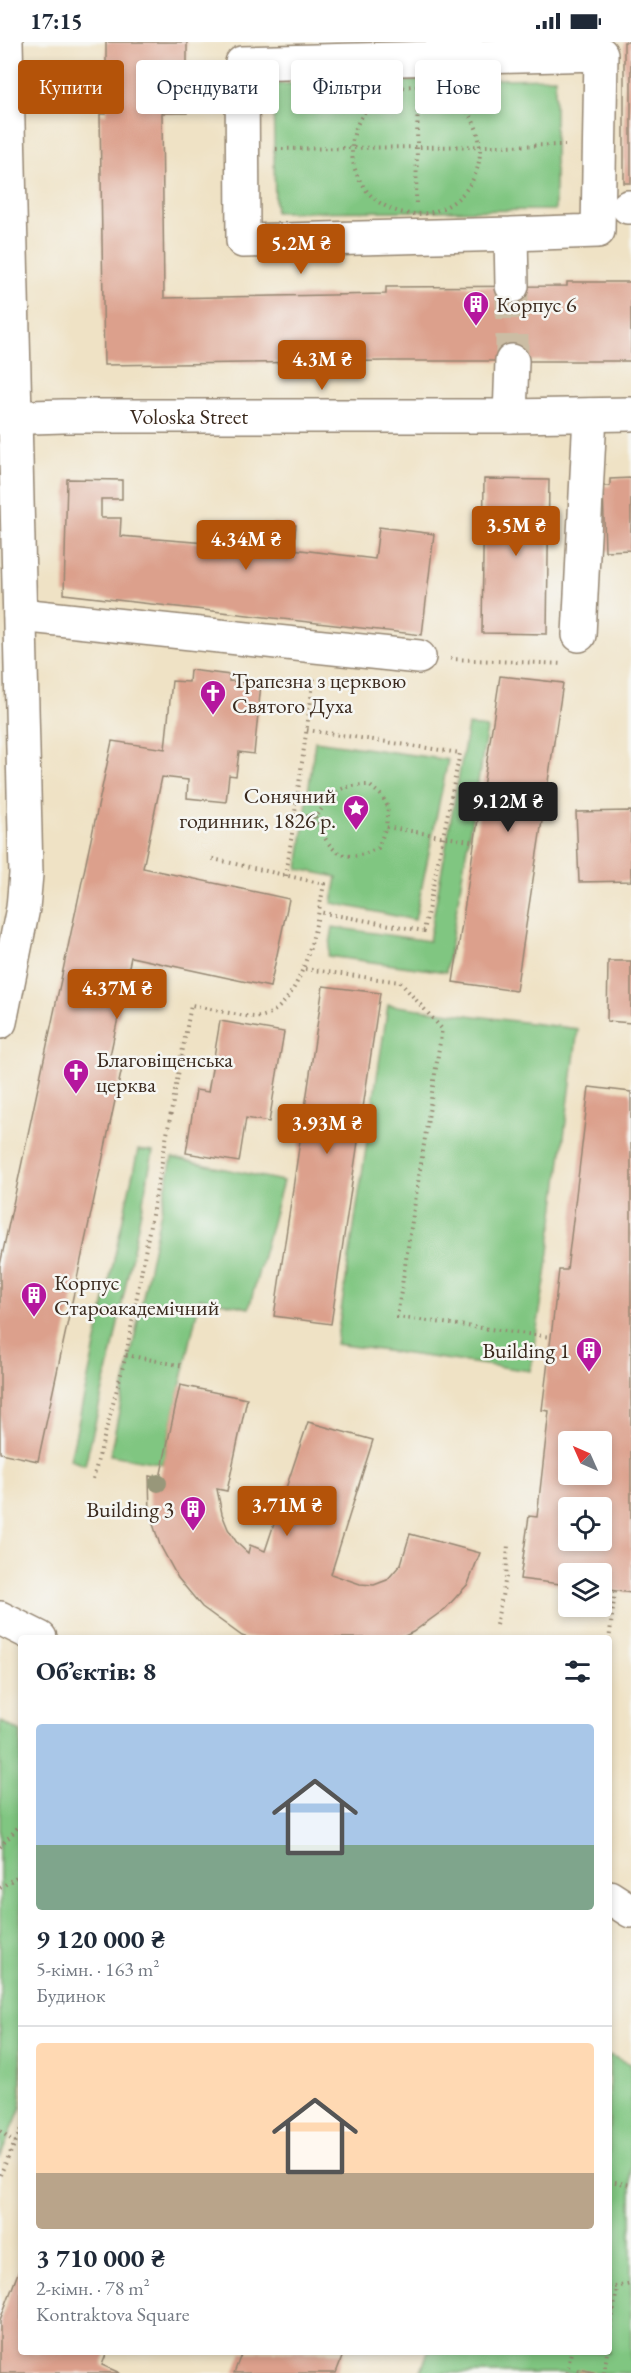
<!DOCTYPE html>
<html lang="uk">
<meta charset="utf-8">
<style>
body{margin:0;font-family:"EB Garamond",serif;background:#f6f6f7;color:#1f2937;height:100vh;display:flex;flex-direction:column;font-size:22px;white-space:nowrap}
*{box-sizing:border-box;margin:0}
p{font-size:20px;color:#747a83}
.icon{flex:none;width:33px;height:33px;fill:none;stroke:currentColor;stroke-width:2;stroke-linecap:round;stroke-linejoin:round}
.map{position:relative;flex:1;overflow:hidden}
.side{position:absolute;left:18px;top:1593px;width:594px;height:720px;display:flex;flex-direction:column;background:#fff;border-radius:6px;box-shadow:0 3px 9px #0003}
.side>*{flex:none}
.hud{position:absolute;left:18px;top:18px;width:596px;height:54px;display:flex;gap:12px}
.needle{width:39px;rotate:315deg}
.controls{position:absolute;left:558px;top:1389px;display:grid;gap:12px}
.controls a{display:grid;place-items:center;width:54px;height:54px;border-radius:6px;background:#fff;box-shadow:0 3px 9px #0003;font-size:30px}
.price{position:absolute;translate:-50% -51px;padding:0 14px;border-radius:6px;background:#b45309;color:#fff;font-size:20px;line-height:39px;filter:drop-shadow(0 2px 3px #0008)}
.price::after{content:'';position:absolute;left:50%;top:36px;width:18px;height:14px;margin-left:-9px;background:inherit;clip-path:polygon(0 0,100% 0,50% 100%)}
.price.active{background:#222;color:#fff}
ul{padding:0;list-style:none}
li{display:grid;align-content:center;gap:12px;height:318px;padding:0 18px}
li+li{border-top:2px solid #e0e1e3}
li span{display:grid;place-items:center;height:186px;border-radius:6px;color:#555}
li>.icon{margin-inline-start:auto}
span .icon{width:108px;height:108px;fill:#fffc;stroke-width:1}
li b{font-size:26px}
h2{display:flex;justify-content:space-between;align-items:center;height:72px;padding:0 18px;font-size:26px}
.pill{padding:0 21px;border-radius:6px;background:#fff;box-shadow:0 3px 9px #0003;font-size:21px;line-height:54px}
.pill.active{background:#b45309;color:#fff}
.status{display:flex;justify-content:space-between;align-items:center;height:42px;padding:0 30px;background:#fff;direction:ltr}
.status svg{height:16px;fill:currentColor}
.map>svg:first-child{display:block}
</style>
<div class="status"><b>17:15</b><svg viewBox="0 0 49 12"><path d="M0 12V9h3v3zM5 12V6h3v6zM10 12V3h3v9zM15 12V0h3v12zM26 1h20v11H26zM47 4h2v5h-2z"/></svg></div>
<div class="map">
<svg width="631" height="2331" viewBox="0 0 631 2331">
<rect width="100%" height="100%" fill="#f6f6f2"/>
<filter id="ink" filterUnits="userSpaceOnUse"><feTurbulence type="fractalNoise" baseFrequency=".0167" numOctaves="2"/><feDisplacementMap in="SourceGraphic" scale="12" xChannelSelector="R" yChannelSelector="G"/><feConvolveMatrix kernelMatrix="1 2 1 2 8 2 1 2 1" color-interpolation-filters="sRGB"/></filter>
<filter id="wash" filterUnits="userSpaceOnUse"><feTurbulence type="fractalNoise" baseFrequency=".008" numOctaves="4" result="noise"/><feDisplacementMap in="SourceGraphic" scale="24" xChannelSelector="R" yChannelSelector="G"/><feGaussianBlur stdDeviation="1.35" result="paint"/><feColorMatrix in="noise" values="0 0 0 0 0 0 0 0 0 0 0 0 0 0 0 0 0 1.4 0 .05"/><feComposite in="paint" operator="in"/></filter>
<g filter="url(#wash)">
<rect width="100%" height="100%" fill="#efe2c5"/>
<!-- green -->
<g fill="#80c681" stroke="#5e7850" stroke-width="1.5">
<path d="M555 36V168L275 170 273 42Z"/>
<path d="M468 683 487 686 446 930 328 914 333 885 429 899Z"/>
<path d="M315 699 448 718 415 878 332 861 337 835 298 827Z"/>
<path d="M388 963 578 987 546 1233 530 1329 336 1302Z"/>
<path d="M138 1108 153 1110 112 1310 85 1423 70 1418Z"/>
<path d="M172 1116 283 1139 249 1266 200 1256 163 1422 110 1413Z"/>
<path d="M0 1679 21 1690V2065L0 2116Z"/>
<path d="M609 2013 631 2022V2331H420L428 2310H609Z"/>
</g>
<g id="blocks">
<!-- building -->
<g fill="#dca08c" fill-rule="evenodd">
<path d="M106 0H187V71H162L164 256 386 252V245L567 244V240H631V319H386L104 323 100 72H106Z"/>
<rect x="624" y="0" width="7" height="141"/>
<path d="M631 436V508L605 509 603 444H610V437Z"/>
<path d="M67 437 122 438V457H101V476H121L120 494 269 506 273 481 296 483 293 507 375 517 379 485 434 492 422 593 64 552Z"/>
<path d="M484 437 549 438 547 592 482 591Z"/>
<path d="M190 628 230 633 229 639 261 642 254 712 239 710 236 734 229 733 226 760 187 756 188 738 162 735 143 826 289 857 270 945 131 915 108 1023 122 1026 38 1419 0 1411V1223L112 699 165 707 172 639 189 640Z"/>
<path d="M500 634 563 641 516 949 453 940Z"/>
<path d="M631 769V839L579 840 576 770Z"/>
<path d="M608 919H631V981L607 979Z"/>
<path d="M323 944 380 951 331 1282 274 1274Z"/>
<path d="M220 979 284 990 269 1080 246 1076 239 1120 186 1111 196 1048 208 1050Z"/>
<path d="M589 1045 631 1050V1551L602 1547V1532H568V1543L520 1537 529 1474 537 1475 549 1369 542 1368 551 1295 559 1228H567ZM568 1400H602V1432H568ZM568 1466H602V1498H568Z"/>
<path d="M180 1343 247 1357 227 1449 217 1447 222 1472 228 1487 237 1501 248 1511 250 1503 265 1509 308 1380 373 1398 331 1532 360 1542 374 1543 387 1538 401 1522 410 1492 480 1511 468 1542 445 1567 413 1590 401 1596H248L242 1594 202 1565 178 1536 160 1503 150 1473 149 1434 160 1436Z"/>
<path d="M21 2223V2310H107L102 2323 120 2331H0V2278Z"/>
<path d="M242 2310H344L336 2331H234Z"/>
<path d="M579 2327 594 2330V2331H578Z"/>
</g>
</g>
</g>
<g filter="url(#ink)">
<use href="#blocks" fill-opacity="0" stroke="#958672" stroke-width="1.5"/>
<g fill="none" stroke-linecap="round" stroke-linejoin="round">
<!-- minor-tunnel -->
<path stroke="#cbbda4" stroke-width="33" stroke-dasharray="33 16" stroke-linecap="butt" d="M512 244V319"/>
<!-- minor casing -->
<g stroke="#958672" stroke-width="36">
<g id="minor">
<path d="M628 165H631"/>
<path d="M511 192 598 189 601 12 242 21 243 199 511 192 512 244"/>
<path d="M510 374 512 319"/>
<path id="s1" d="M0 376 64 374H510L631 372"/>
<path d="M20 573 419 615"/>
<path d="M579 593 590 373"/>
<path d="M0 980 23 866 26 832 6 0"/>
<path d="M0 1576 40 1596"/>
<path d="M609 1855 631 1869"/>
</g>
</g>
<!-- path -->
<g stroke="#958672" stroke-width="4" stroke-dasharray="1.5 4.5" stroke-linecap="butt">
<circle cx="416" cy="108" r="64"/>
<path d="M276 107 565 103"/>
<path d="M416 161 418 48"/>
<path d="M450 617 563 622"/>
<path d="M307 688 460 711 424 889 318 870"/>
<path d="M294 773 315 775C335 751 336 743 369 743L382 754 388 765 386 785 475 800"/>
<path d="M315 775C329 810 342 824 378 806L386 785"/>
<path d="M286 834 314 635"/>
<path d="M305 927 400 940 442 987 397 1275 551 1295"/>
<path d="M126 1313 184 1324"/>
<path d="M93 1437 126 1313 191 963C203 965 252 977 260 975 304 966 317 878 324 842L209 816"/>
<path d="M496 1583 506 1535 508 1502"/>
<path d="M609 1599 615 1549"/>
<path d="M0 1805 21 1782"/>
<path d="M0 1846 21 1832"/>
<path d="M0 2089 15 2100"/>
<path d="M0 2133 21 2088"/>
<path d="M609 2139 631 2143"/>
<path d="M609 2246 631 2242"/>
<path d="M609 2298 617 2246"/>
<path d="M567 2331 571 2310"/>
<path d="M604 2331 607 2310"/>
</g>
<!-- minor -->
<use href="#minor" stroke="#fff" stroke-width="33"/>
</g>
<!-- trees -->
<circle fill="#98977a" cx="158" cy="1441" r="9"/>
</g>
<!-- icons -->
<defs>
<g id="building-pin" transform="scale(1.35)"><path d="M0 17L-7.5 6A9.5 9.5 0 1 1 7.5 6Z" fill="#b5179e" stroke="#f6f6f2"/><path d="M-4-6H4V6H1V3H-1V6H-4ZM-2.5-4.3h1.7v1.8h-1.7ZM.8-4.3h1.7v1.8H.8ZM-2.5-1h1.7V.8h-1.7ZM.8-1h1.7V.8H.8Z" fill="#fff"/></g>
<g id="church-pin" transform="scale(1.35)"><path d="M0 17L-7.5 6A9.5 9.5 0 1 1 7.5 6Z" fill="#b5179e" stroke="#f6f6f2"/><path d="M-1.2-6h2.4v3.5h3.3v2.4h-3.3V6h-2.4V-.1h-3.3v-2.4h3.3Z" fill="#fff"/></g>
<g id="sight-pin" transform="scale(1.35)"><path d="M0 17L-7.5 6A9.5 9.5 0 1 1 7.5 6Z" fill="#b5179e" stroke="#f6f6f2"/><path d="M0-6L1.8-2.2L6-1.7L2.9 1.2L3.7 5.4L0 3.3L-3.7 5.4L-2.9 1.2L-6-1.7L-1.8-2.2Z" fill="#fff"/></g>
</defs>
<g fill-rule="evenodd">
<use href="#building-pin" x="476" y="262"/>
<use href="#church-pin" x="213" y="651"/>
<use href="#sight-pin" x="356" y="766"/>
<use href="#church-pin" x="76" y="1030"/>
<use href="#building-pin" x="34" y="1253"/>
<use href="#building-pin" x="589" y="1308"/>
<use href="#building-pin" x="193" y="1467"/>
</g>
<g text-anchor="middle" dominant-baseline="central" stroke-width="5" stroke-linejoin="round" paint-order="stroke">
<!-- poi labels -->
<g font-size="22" fill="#3b2a1e" stroke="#f6f6f2" text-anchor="start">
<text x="496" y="262">Корпус 6</text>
<text x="232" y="638">Трапезна з церквою<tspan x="232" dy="25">Святого Духа</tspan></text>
<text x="336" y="753" text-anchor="end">Сонячний<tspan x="336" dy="25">годинник, 1826 р.</tspan></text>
<text x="96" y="1017">Благовіщенська<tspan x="96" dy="25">церква</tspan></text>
<text x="54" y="1240">Корпус<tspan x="54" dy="25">Староакадемічний</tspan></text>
<text x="570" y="1308" text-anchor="end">Building 1</text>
<text x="174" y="1467" text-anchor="end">Building 3</text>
</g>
<!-- street labels -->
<g font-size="22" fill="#3b2a1e" stroke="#f6f6f2">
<text stroke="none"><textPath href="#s1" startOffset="189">Voloska Street</textPath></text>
</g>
</g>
</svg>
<div class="controls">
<a><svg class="needle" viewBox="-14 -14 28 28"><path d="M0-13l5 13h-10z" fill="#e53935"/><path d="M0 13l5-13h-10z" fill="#747a83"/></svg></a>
<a><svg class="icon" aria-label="locate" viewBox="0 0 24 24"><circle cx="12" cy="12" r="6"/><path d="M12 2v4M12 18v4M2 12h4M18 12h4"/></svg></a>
<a><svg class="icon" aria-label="layers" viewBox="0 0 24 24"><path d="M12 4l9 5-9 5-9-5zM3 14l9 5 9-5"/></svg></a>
</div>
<b class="price" style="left:301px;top:233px">5.2M ₴</b>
<b class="price" style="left:322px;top:349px">4.3M ₴</b>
<b class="price" style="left:516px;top:515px">3.5M ₴</b>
<b class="price" style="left:246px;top:529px">4.34M ₴</b>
<b class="price active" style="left:508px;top:791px">9.12M ₴</b>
<b class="price" style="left:117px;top:978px">4.37M ₴</b>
<b class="price" style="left:327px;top:1113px">3.93M ₴</b>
<b class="price" style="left:287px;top:1495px">3.71M ₴</b>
<div class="hud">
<a class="pill active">Купити</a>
<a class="pill">Орендувати</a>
<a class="pill">Фільтри</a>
<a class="pill">Нове</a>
</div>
<section class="side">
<h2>Об’єктів: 8<svg class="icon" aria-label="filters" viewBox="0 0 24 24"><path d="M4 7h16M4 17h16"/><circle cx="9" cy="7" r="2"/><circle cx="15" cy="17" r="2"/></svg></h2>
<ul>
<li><span style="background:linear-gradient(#a9c7e8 65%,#7fa58c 0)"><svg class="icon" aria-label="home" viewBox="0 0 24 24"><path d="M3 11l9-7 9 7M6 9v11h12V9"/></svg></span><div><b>9 120 000 ₴</b><p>5-кімн. · 163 m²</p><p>Будинок</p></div></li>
<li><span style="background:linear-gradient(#ffd9b3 70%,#b9a48a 0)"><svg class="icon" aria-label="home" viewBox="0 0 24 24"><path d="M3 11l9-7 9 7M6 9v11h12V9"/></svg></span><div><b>3 710 000 ₴</b><p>2-кімн. · 78 m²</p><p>Kontraktova Square</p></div></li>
</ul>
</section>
</div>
